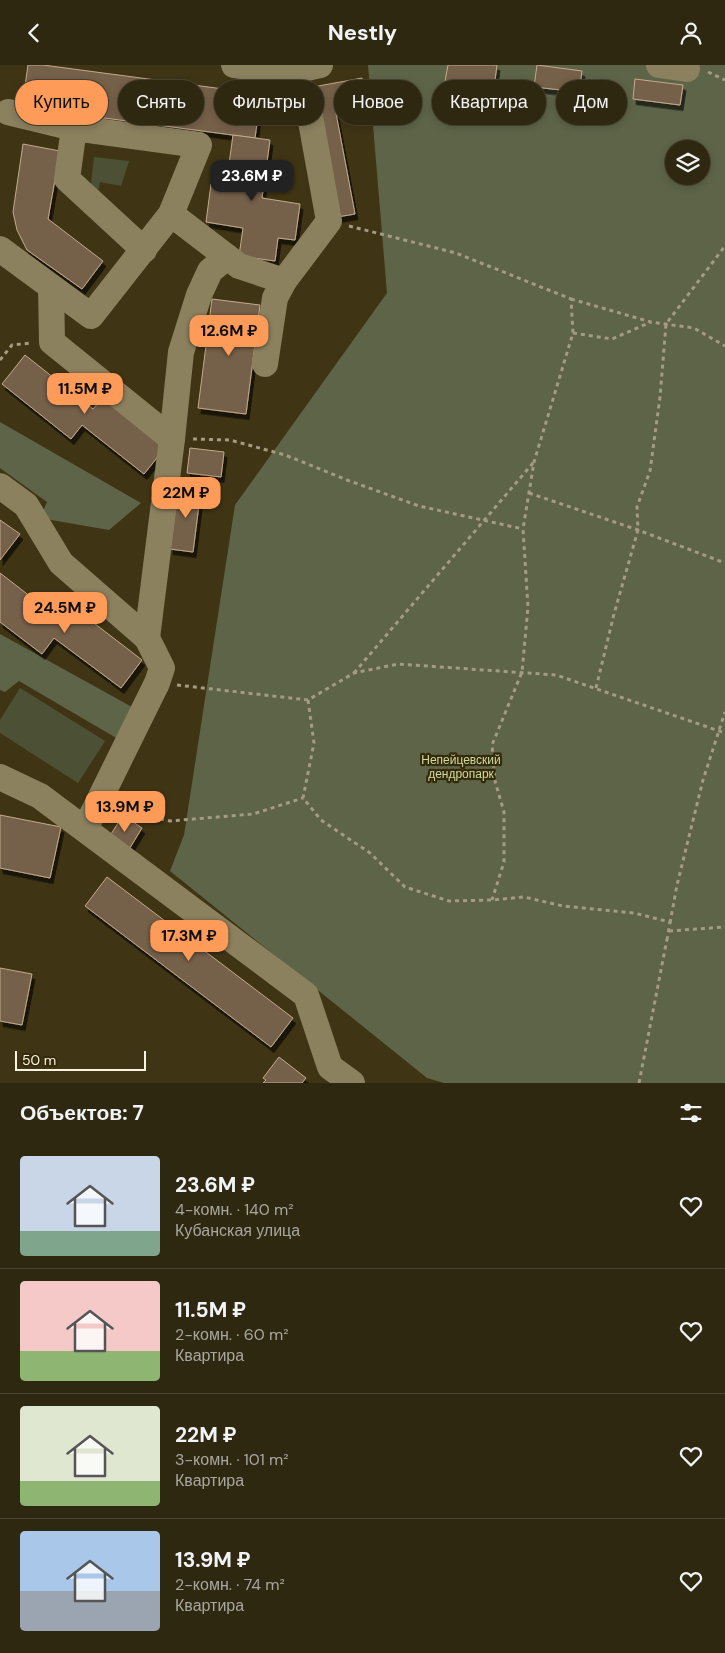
<!DOCTYPE html>
<html lang="ru">
<meta charset="utf-8">
<style>
body{margin:0;font-family:"DM Sans",sans-serif;background:#373019;color:#f1f3f6;height:100vh;display:flex;flex-direction:column;font-size:19px;white-space:nowrap}
*{box-sizing:border-box;margin:0}
p{font-size:16px;color:#a7a69f}
.icon{flex:none;width:28px;height:28px;fill:none;stroke:currentColor;stroke-width:2;stroke-linecap:round;stroke-linejoin:round}
.map{position:relative;height:1018px;overflow:hidden}
.panel{display:flex;flex-direction:column;background:#2f2810;flex:1}
.panel>*{flex:none}
.guide{position:absolute;left:15px;top:15px;width:695px;height:45px;display:flex;gap:10px}
.tools{position:absolute;left:665px;top:75px;display:grid;gap:10px}
.tools a{display:grid;place-items:center;width:45px;height:45px;border-radius:50%;background:#2f2810;box-shadow:0 2px 8px #0003,0 0 0 1px #4a4430;font-size:25px}
.scale{position:absolute;left:15px;bottom:12px;width:131px;box-sizing:border-box;padding-left:5px;border:2px solid #f9f3e1;border-top:0;font-size:14px;line-height:18px;white-space:nowrap;color:#f9f3e1;-webkit-text-stroke:4px #352b0a;paint-order:stroke}
.price{position:absolute;translate:-50% -42px;padding:0 11px;border-radius:10px;background:#fe9b58;color:#111;font-size:16px;line-height:32px;filter:drop-shadow(0 1px 2px #0008)}
.price::after{content:'';position:absolute;left:50%;top:30px;width:15px;height:11px;margin-left:-8px;background:inherit;clip-path:polygon(0 0,100% 0,50% 100%)}
.price.selected{background:#222;color:#fff}
ul{padding:0;list-style:none}
li{display:flex;align-items:center;gap:15px;height:125px;padding:0 20px}
li+li{border-top:1px solid #4a4430}
li span{display:grid;place-items:center;flex:none;width:140px;height:100px;border-radius:5px;color:#555}
li>.icon{margin-inline-start:auto}
span .icon{width:60px;height:60px;fill:#fffc;stroke-width:1}
li b{font-size:21px}
h2{display:flex;justify-content:space-between;align-items:center;height:60px;padding:0 20px;font-size:21px}
.pill{padding:0 18px;border-radius:22px;background:#2f2810;box-shadow:0 2px 8px #0003,0 0 0 1px #4a4430;font-size:18px;line-height:45px}
.pill.selected{background:#fe9b58;color:#111}
header{display:flex;justify-content:space-between;align-items:center;height:65px;padding:0 20px;background:#2f2810;font-size:22px;font-weight:700}
.map>svg:first-child{display:block}
</style>
<header><svg class="icon" aria-label="back" viewBox="0 0 24 24"><path d="M15 5l-7 7 7 7"/></svg>Nestly<svg class="icon" aria-label="person" viewBox="0 0 24 24"><circle cx="12" cy="8" r="4"/><path d="M4 21q1-7 8-7t8 7"/></svg></header>
<div class="map">
<svg width="725" height="1018" viewBox="0 0 725 1018">
<defs>
<filter id="shadow"><feDropShadow dx="3" dy="5.5" stdDeviation="0" flood-color="#0009"/></filter>
</defs>
<rect width="100%" height="100%" fill="#3f3515"/>
<!-- green -->
<g fill="#4c5136">
<path d="M94 92 129 96 121 121 100 117 97 133 90 128Z"/>
<path d="M20 623 105 676 78 718 0 668V655Z"/>
</g>
<!-- forest -->
<g fill="#5e6447" fill-rule="evenodd">
<path d="M368 0H725V1018H444L427 1013 170 806 184 770 235 440 387 228ZM674 84H701V111H674Z"/>
<path d="M0 357 141 438 109 465 40 453 47 437 0 403Z"/>
<path d="M0 569 132 642 118 674 19 616 5 627 0 625Z"/>
</g>
<!-- building -->
<g fill="#756049" stroke="#c4aa8d" filter="url(#shadow)">
<path d="M28 0H43L261 29 255 73 22 42Z"/>
<path d="M448 0H497L494 22 445 16Z"/>
<path d="M537 0 582 6 579 27 534 22Z"/>
<path d="M362 13 366 37 335 43 355 149 337 152 313 22Z"/>
<path d="M635 14 683 20 680 40 633 34Z"/>
<path d="M233 70 270 75 262 133 300 139 295 175 278 173 275 196 239 191 243 163 206 157 211 119 226 121Z"/>
<path d="M23 79 60 86 48 154 103 196 82 224 27 185 17 165 13 147Z"/>
<path d="M212 234 260 240 246 349 198 343Z"/>
<path d="M25 290 93 344 106 329 168 379 144 409 82 360 71 374 2 319Z"/>
<path d="M190 383 224 387 221 412 187 408Z"/>
<path d="M178 421 201 424 193 487 170 484Z"/>
<path d="M0 455 20 469 0 495Z"/>
<path d="M0 508 66 559 77 545 142 595 121 623 54 573 42 589 0 557Z"/>
<path d="M0 750 61 762 50 813 0 803Z"/>
<path d="M123 750 142 763 128 786 108 774Z"/>
<path d="M107 812 293 953 271 982 85 841Z"/>
<path d="M0 903 32 909 22 960 0 956Z"/>
<path d="M279 992 306 1013 302 1018H263L266 1015 263 1013Z"/>
</g>
<g fill="none" stroke-linecap="round" stroke-linejoin="round">
<!-- path -->
<g stroke="#a39b82" stroke-width="3" stroke-dasharray="4 4" stroke-linecap="butt">
<path d="M708 7 725 15"/>
<path d="M349 161 456 188 571 234 573 268 534 397 523 464 528 542 522 607 492 680 495 716 504 747V797L492 835"/>
<path d="M571 234 651 257 694 263 725 281"/>
<path d="M573 268 612 274 651 257"/>
<path d="M0 295 12 280 32 278"/>
<path d="M193 374 230 375 285 390 347 415 419 441 523 464"/>
<path d="M529 428 638 465 725 498"/>
<path d="M354 608 533 398"/>
<path d="M177 620 308 635 354 608 398 599 556 610 725 668"/>
<path d="M596 623 614 549 638 465 637 442 650 406 660 332 666 259 725 181"/>
<path d="M308 635 314 678 303 733 321 755 370 788 405 822 449 836 492 835 524 832 563 841 634 848 670 857 667 875"/>
<path d="M114 753 129 747 170 756 253 749 303 733"/>
<path d="M670 858 677 820 703 715 725 647"/>
<path d="M669 866 725 862"/>
<path d="M639 1018 667 874"/>
</g>
<!-- minor -->
<g stroke="#8b815f" stroke-width="26">
<path d="M234 0 289 7 320 0"/>
<path d="M659 0 687 4"/>
<path d="M74 63 67 114 144 185"/>
<path d="M171 149 239 201 284 216"/>
<path d="M0 184 91 251 171 149 199 80 74 63 8 47"/>
<path d="M51 222 52 277 172 374 181 287 199 230 210 206 227 192"/>
<path d="M265 299 275 233 284 216 329 156 310 51 289 7"/>
<path d="M0 421 26 440 61 498 147 573 162 603 157 618 85 764"/>
<path d="M147 573 172 374"/>
<path d="M0 712 40 731 306 930 330 1002 352 1018"/>
</g>
</g>
<g text-anchor="middle" dominant-baseline="central" stroke-width="4.5" stroke-linejoin="round" paint-order="stroke">
<!-- park labels -->
<g font-size="12" fill="#cdd9a2" stroke="#352b0a">
<text x="461" y="695">Непейцевский<tspan x="461" dy="14">дендропарк</tspan></text>
</g>
</g>
</svg>
<div class="tools">
<a><svg class="icon" aria-label="layers" viewBox="0 0 24 24"><path d="M12 4l9 5-9 5-9-5zM3 14l9 5 9-5"/></svg></a>
</div>
<div class="scale">50 m</div>
<b class="price selected" style="left:252px;top:137px">23.6M ₽</b>
<b class="price" style="left:229px;top:292px">12.6M ₽</b>
<b class="price" style="left:85px;top:350px">11.5M ₽</b>
<b class="price" style="left:186px;top:454px">22M ₽</b>
<b class="price" style="left:65px;top:569px">24.5M ₽</b>
<b class="price" style="left:125px;top:768px">13.9M ₽</b>
<b class="price" style="left:189px;top:897px">17.3M ₽</b>
<div class="guide">
<a class="pill selected">Купить</a>
<a class="pill">Снять</a>
<a class="pill">Фильтры</a>
<a class="pill">Новое</a>
<a class="pill">Квартира</a>
<a class="pill">Дом</a>
</div>
</div>
<section class="panel">
<h2>Объектов: 7<svg class="icon" aria-label="filters" viewBox="0 0 24 24"><path d="M4 7h16M4 17h16"/><circle cx="9" cy="7" r="2"/><circle cx="15" cy="17" r="2"/></svg></h2>
<ul>
<li><span style="background:linear-gradient(#c9d6e8 75%,#7fa58c 0)"><svg class="icon" aria-label="home" viewBox="0 0 24 24"><path d="M3 11l9-7 9 7M6 9v11h12V9"/></svg></span><div><b>23.6M ₽</b><p>4-комн. · 140 m²</p><p>Кубанская улица</p></div><svg class="icon" aria-label="heart" viewBox="0 0 24 24"><path d="M12 20l-8-8c-3-5 5-10 8-4 3-6 11-1 8 4z"/></svg></li>
<li><span style="background:linear-gradient(#f6c9c9 70%,#8fb573 0)"><svg class="icon" aria-label="home" viewBox="0 0 24 24"><path d="M3 11l9-7 9 7M6 9v11h12V9"/></svg></span><div><b>11.5M ₽</b><p>2-комн. · 60 m²</p><p>Квартира</p></div><svg class="icon" aria-label="heart" viewBox="0 0 24 24"><path d="M12 20l-8-8c-3-5 5-10 8-4 3-6 11-1 8 4z"/></svg></li>
<li><span style="background:linear-gradient(#dfe7d0 75%,#8fb573 0)"><svg class="icon" aria-label="home" viewBox="0 0 24 24"><path d="M3 11l9-7 9 7M6 9v11h12V9"/></svg></span><div><b>22M ₽</b><p>3-комн. · 101 m²</p><p>Квартира</p></div><svg class="icon" aria-label="heart" viewBox="0 0 24 24"><path d="M12 20l-8-8c-3-5 5-10 8-4 3-6 11-1 8 4z"/></svg></li>
<li><span style="background:linear-gradient(#a9c7e8 60%,#9aa5b1 0)"><svg class="icon" aria-label="home" viewBox="0 0 24 24"><path d="M3 11l9-7 9 7M6 9v11h12V9"/></svg></span><div><b>13.9M ₽</b><p>2-комн. · 74 m²</p><p>Квартира</p></div><svg class="icon" aria-label="heart" viewBox="0 0 24 24"><path d="M12 20l-8-8c-3-5 5-10 8-4 3-6 11-1 8 4z"/></svg></li>
</ul>
</section>
